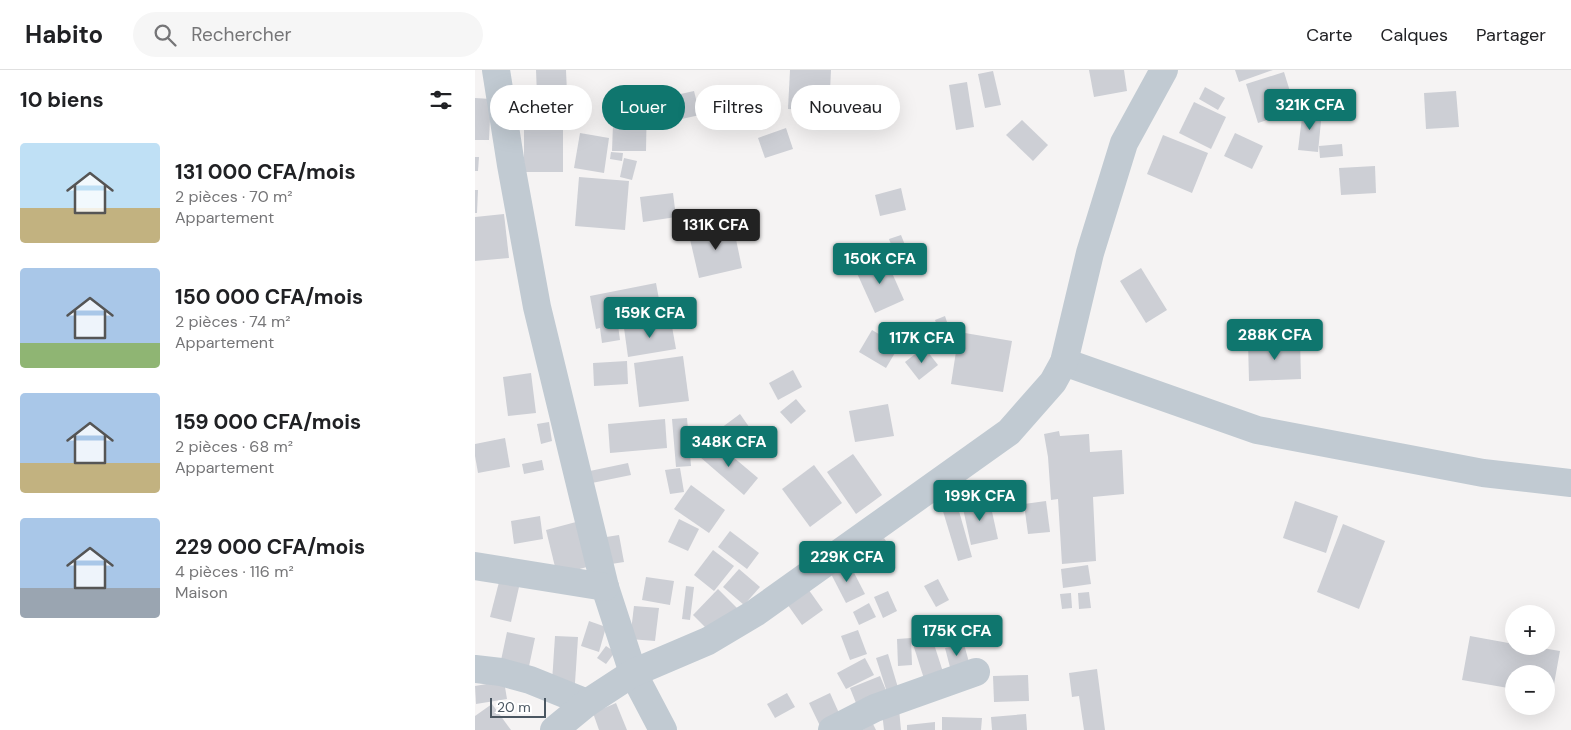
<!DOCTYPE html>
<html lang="fr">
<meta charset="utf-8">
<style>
body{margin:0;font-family:"DM Sans",sans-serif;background:#f6f6f6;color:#202124;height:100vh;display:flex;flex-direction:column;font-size:19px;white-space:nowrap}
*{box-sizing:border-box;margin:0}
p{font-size:16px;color:#757577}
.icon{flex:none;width:28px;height:28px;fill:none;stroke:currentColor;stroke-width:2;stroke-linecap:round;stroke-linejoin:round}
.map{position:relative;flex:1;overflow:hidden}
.side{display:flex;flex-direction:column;background:#fff;width:475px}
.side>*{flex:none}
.banner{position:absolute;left:15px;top:15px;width:475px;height:45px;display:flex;gap:10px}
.tools{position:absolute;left:1030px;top:535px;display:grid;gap:10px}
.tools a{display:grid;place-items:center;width:50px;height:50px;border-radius:50%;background:#fff;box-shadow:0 5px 20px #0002;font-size:25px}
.scale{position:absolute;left:15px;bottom:12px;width:56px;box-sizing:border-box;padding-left:5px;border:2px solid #4a5661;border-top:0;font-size:14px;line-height:18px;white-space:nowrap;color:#4a5661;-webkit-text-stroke:4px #fff;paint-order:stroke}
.price{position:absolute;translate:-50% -42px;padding:0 11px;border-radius:5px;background:#0f766e;color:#fff;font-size:16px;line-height:32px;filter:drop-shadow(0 1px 2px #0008)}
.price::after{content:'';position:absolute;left:50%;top:30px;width:15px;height:11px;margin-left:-8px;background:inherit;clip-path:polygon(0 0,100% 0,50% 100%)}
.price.selected{background:#222;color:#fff}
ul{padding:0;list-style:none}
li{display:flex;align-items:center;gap:15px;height:125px;padding:0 20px}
li span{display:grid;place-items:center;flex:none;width:140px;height:100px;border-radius:5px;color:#555}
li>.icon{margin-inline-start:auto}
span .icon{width:60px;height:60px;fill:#fffc;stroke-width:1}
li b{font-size:21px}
h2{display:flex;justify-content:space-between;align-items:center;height:60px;padding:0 20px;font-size:21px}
.tag{padding:0 18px;border-radius:22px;background:#fff;box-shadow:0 5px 20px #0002;font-size:18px;line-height:45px}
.tag.selected{background:#0f766e;color:#fff}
header{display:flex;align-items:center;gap:30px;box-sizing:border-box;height:70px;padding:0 25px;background:#fff;border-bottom:1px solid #e0e0e0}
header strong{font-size:24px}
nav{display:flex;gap:28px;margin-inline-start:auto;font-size:18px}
.search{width:350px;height:45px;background:#f6f6f6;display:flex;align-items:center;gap:12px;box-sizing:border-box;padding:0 18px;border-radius:28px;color:#757577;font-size:19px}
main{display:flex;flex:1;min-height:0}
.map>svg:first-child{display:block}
</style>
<header>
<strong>Habito</strong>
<div class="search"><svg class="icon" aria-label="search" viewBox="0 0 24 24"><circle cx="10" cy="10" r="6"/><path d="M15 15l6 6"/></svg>Rechercher</div>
<nav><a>Carte</a><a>Calques</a><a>Partager</a></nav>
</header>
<main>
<section class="side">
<h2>10 biens<svg class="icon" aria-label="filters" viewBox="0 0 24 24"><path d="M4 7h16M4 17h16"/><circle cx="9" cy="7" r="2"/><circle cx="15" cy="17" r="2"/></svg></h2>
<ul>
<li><span style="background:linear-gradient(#bfe0f5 65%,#c2b280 0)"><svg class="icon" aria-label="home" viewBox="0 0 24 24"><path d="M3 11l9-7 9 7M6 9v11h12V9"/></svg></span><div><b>131 000 CFA/mois</b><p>2 pièces · 70 m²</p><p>Appartement</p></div></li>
<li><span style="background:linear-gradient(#a9c7e8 75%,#8fb573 0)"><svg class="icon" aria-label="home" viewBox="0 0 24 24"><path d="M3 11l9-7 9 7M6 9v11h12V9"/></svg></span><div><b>150 000 CFA/mois</b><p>2 pièces · 74 m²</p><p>Appartement</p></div></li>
<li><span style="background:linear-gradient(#a9c7e8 70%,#c2b280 0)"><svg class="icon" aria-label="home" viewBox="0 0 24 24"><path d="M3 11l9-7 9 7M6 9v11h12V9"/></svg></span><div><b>159 000 CFA/mois</b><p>2 pièces · 68 m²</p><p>Appartement</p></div></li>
<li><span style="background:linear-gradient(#a9c7e8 70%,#9aa5b1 0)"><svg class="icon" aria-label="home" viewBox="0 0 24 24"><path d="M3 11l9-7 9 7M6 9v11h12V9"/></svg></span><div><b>229 000 CFA/mois</b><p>4 pièces · 116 m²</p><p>Maison</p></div></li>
</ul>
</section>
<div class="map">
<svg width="1096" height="660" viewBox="0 0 1096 660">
<rect width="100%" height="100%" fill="#f5f3f3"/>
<!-- building -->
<g fill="#cdcfd5">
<path d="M61 0H91L92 23 62 25Z"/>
<path d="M315 0H356L354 41 313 39Z"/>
<path d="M614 0H649L652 21 619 27Z"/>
<path d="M760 0H798L764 12Z"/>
<path d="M518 1 526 35 510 38 503 4Z"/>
<path d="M809 2 821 41 783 53 771 14Z"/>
<path d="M492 12 499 57 481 60 474 15Z"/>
<path d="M730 17 750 28 743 40 724 29Z"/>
<path d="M219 21 225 45 188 53 183 29Z"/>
<path d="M981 21 984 57 951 59 949 23Z"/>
<path d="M139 27 172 28 171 81H137Z"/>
<path d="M0 28 16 29 14 70H0Z"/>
<path d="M719 32 751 47 736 79 704 63Z"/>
<path d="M828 39 847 41 843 82 823 80Z"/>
<path d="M547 50 573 75 558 91 531 65Z"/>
<path d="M88 54V102H49V55Z"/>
<path d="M311 58 318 79 290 88 283 68Z"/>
<path d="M105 63 134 68 129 103 99 98Z"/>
<path d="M760 63 788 76 777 99 749 86Z"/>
<path d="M688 65 733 83 717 123 672 104Z"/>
<path d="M867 74 868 86 845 88 844 76Z"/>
<path d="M136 82 148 83 147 91 135 89Z"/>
<path d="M0 87H4L3 101H0Z"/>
<path d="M149 88 162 91 157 110 145 107Z"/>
<path d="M900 96 901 123 866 125 864 98Z"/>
<path d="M104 107 154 111 150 160 100 156Z"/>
<path d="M426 118 431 140 405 146 400 125Z"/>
<path d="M0 120H3L2 143H0Z"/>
<path d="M198 123 201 147 168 152 165 127Z"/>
<path d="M29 144 34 188 0 191V147Z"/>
<path d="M221 146 222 158 201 160 200 149Z"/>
<path d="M258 155 267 198 224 208 214 165Z"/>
<path d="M426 165 440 200 428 205 414 169Z"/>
<path d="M410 187 429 230 400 243 381 201Z"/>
<path d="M666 198 692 240 671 253 645 211Z"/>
<path d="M181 213 187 246 143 255 145 270 127 273 125 258 121 259 115 226Z"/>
<path d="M470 246 480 276 471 279 460 250Z"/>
<path d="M196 251 201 279 153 287 149 258Z"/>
<path d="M397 260 424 276 411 298 384 282Z"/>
<path d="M484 262 537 271 528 322 476 314Z"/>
<path d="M825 270 826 309 774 311 773 272Z"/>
<path d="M449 277 463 295 444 310 430 292Z"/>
<path d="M208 286 214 331 164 337 159 293Z"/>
<path d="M152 291 153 314 119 316 118 293Z"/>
<path d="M318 300 327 317 303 330 294 313Z"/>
<path d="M56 303 61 343 33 346 28 307Z"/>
<path d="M321 329 331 341 316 354 305 342Z"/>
<path d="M413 334 419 366 380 372 374 341Z"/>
<path d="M265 344 284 371 262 388 242 361Z"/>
<path d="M212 348 216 396 201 397 197 349Z"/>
<path d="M190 349 192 378 135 383 133 354Z"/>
<path d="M74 352 77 371 66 374 62 354Z"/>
<path d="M584 361 585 366 614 364 615 382 647 380 649 424 618 427 621 491 587 494 583 429 576 430 573 387 569 364Z"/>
<path d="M30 368 35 397 3 403 0 386V374Z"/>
<path d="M239 371 283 408 269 425 225 387Z"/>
<path d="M378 384 407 425 381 444 352 402Z"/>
<path d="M67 390 69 400 49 404 47 394Z"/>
<path d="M153 393 156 405 112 414 110 402Z"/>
<path d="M339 395 367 433 335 457 307 419Z"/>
<path d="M205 398 209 422 195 424 190 400Z"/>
<path d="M216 415 250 440 234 463 199 439Z"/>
<path d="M514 428 523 469 496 475 487 434Z"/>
<path d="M571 431 575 462 553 464 549 434Z"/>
<path d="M820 431 863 446 851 483 808 468Z"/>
<path d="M482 434 497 487 483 491 467 438Z"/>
<path d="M65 446 68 469 39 474 36 451Z"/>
<path d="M204 449 224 459 213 481 193 472Z"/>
<path d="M101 452 112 497 82 505 71 460Z"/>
<path d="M868 454 910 471 884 539 842 522Z"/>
<path d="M255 461 284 483 272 499 243 477Z"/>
<path d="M144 465 149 492 130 495 125 468Z"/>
<path d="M409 468 420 485 394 502 383 485Z"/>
<path d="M238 480 259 496 239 521 219 505Z"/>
<path d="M374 493 390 524 371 533 355 502Z"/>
<path d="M613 495 616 514 588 518 586 499Z"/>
<path d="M264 499 285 517 269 535 248 517Z"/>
<path d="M171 507 199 511 195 535 167 530Z"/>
<path d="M463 509 474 530 461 537 449 516Z"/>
<path d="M24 512 44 517 36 552 15 547Z"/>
<path d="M211 516 219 517 215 550 207 549Z"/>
<path d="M331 516 348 540 327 555 310 531Z"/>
<path d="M243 519 263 539 238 565 218 545Z"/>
<path d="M413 521 422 541 408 548 399 527Z"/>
<path d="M614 522 616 538 604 539 603 523Z"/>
<path d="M596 523 597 538 587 539 585 524Z"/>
<path d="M394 533 401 547 384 555 378 542Z"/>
<path d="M159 536 184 538 180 571 155 569Z"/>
<path d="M114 551 131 557 124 582 106 576Z"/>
<path d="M383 560 392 584 375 590 366 566Z"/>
<path d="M32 562 60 568 53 601 25 595Z"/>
<path d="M80 566 103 567 100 613 77 612Z"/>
<path d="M995 566 1039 574V576H1055L1085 581 1077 625 1071 624V604H1039V619L987 610Z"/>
<path d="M436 568 437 595 423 596 422 569Z"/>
<path d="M457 568 469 605 450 612 438 574Z"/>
<path d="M489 574 495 596 476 601 470 578Z"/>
<path d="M131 576 140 582 131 594 122 588Z"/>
<path d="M413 584 424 621 413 625 401 588Z"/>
<path d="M390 588 399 605 371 619 362 603Z"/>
<path d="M622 599 630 660H609L604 626 597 627 594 603Z"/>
<path d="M553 605 554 631 519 632 518 606Z"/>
<path d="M405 606 413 625 383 638 375 618Z"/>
<path d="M29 611 32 629 1 634 0 616Z"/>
<path d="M312 623 320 637 300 648 292 634Z"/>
<path d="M355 623 368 652 347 660 334 633Z"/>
<path d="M141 633 152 660H124L118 643Z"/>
<path d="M17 634 36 660H0V646Z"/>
<path d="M424 639 426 660H409L407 642Z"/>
<path d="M551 644 552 660H517L516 647Z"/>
<path d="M467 647 507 648 506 660H467Z"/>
<path d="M460 652V660H432V655Z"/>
<path d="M398 654 401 660H387Z"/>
</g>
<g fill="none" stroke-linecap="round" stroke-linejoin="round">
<!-- minor -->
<g stroke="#c1cad2" stroke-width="28">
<path d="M21 0 36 95 62 237 130 517 158 603 188 660"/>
<path d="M589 292 782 360 1008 403 1096 413"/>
<path d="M0 496 130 517"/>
<path d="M0 599 26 602 55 610 112 633"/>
<path d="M79 660 112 633 158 603 233 571 280 543 534 362 578 312 589 292 615 183 649 73 689 0"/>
<path d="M357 660 400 638 501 602"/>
</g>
</g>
</svg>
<div class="tools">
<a>+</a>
<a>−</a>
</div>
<div class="scale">20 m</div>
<b class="price" style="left:835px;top:61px">321K CFA</b>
<b class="price selected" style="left:241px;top:181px">131K CFA</b>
<b class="price" style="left:405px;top:215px">150K CFA</b>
<b class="price" style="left:175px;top:269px">159K CFA</b>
<b class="price" style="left:800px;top:291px">288K CFA</b>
<b class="price" style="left:447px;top:294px">117K CFA</b>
<b class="price" style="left:254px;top:398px">348K CFA</b>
<b class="price" style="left:505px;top:452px">199K CFA</b>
<b class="price" style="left:372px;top:513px">229K CFA</b>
<b class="price" style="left:482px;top:587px">175K CFA</b>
<div class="banner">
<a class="tag">Acheter</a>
<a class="tag selected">Louer</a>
<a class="tag">Filtres</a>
<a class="tag">Nouveau</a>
</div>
</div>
</main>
